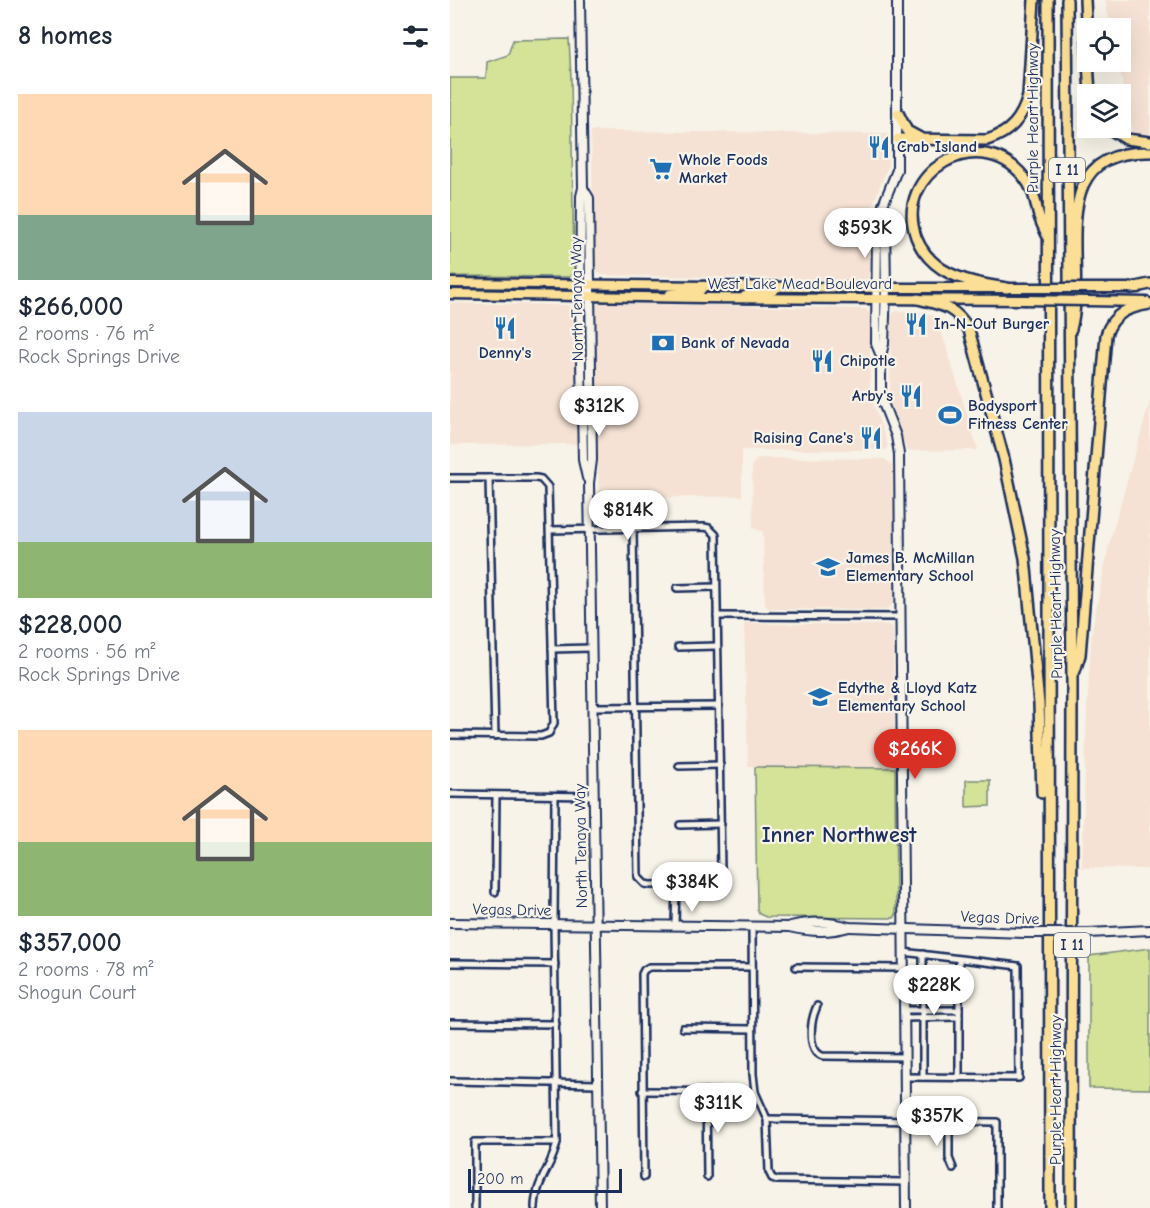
<!DOCTYPE html>
<meta charset="utf-8">
<style>
body{margin:0;font-family:"Comic Neue",sans-serif;background:#f6f6f7;color:#1f2937;height:100vh;display:flex;flex-direction:column;font-size:22px;white-space:nowrap}
*{box-sizing:border-box;margin:0}
p{font-size:20px;color:#747a83}
.icon{flex:none;width:33px;height:33px;fill:none;stroke:currentColor;stroke-width:2;stroke-linecap:round;stroke-linejoin:round}
.map{position:relative;flex:1;overflow:hidden}
.sheet{display:flex;flex-direction:column;background:#fff;width:450px}
.sheet>*{flex:none}
.tools{position:absolute;left:627px;top:18px;display:grid;gap:12px}
.tools a{display:grid;place-items:center;width:54px;height:54px;border-radius:0px;background:#fff;box-shadow:0 6px 24px #0002;font-size:30px}
.scale{position:absolute;left:18px;bottom:15px;width:154px;box-sizing:border-box;padding-left:6px;border:3px solid #1b2f5e;border-top:0;font-size:16px;line-height:21px;white-space:nowrap;color:#1b2f5e;-webkit-text-stroke:4px #f7f3e8;paint-order:stroke}
.price{position:absolute;translate:-50% -51px;padding:0 14px;border-radius:21px;background:#fff;color:#222;font-size:20px;line-height:39px;filter:drop-shadow(0 2px 3px #0008)}
.price::after{content:'';position:absolute;left:50%;top:36px;width:18px;height:14px;margin-left:-9px;background:inherit;clip-path:polygon(0 0,100% 0,50% 100%)}
.price.selected{background:#d93025;color:#fff}
ul{padding:0;list-style:none}
li{display:grid;align-content:center;gap:12px;height:318px;padding:0 18px}
li span{display:grid;place-items:center;height:186px;border-radius:0px;color:#555}
li>.icon{margin-inline-start:auto}
span .icon{width:108px;height:108px;fill:#fffc;stroke-width:1}
li b{font-size:26px}
h2{display:flex;justify-content:space-between;align-items:center;height:72px;padding:0 18px;font-size:26px}
main{display:flex;flex:1;min-height:0}
.map>svg:first-child{display:block}
</style>
<main>
<section class="sheet">
<h2>8 homes<svg class="icon" aria-label="filters" viewBox="0 0 24 24"><path d="M4 7h16M4 17h16"/><circle cx="9" cy="7" r="2"/><circle cx="15" cy="17" r="2"/></svg></h2>
<ul>
<li><span style="background:linear-gradient(#ffd9b3 65%,#7fa58c 0)"><svg class="icon" aria-label="home" viewBox="0 0 24 24"><path d="M3 11l9-7 9 7M6 9v11h12V9"/></svg></span><div><b>$266,000</b><p>2 rooms · 76 m²</p><p>Rock Springs Drive</p></div></li>
<li><span style="background:linear-gradient(#c9d6e8 70%,#8fb573 0)"><svg class="icon" aria-label="home" viewBox="0 0 24 24"><path d="M3 11l9-7 9 7M6 9v11h12V9"/></svg></span><div><b>$228,000</b><p>2 rooms · 56 m²</p><p>Rock Springs Drive</p></div></li>
<li><span style="background:linear-gradient(#ffd9b3 60%,#8fb573 0)"><svg class="icon" aria-label="home" viewBox="0 0 24 24"><path d="M3 11l9-7 9 7M6 9v11h12V9"/></svg></span><div><b>$357,000</b><p>2 rooms · 78 m²</p><p>Shogun Court</p></div></li>
</ul>
</section>
<div class="map">
<svg width="700" height="1208" viewBox="0 0 700 1208">
<rect width="100%" height="100%" fill="#f7f3e8"/>
<filter id="ink" filterUnits="userSpaceOnUse"><feTurbulence type="fractalNoise" baseFrequency=".0167" numOctaves="2"/><feDisplacementMap in="SourceGraphic" scale="12" xChannelSelector="R" yChannelSelector="G"/><feConvolveMatrix kernelMatrix="1 2 1 2 8 2 1 2 1" color-interpolation-filters="sRGB"/></filter>
<g filter="url(#ink)">
<!-- built -->
<g fill="#f5e2d4">
<path d="M655 0H700V137H683L668 62H670V28H661Z"/>
<path d="M141 131 439 134 438 166 422 206 419 223 420 275 416 280 152 275 145 269Z"/>
<path d="M0 303 117 305 122 308 125 314 128 444 0 445Z"/>
<path d="M149 303 416 309 420 315V387L423 403 438 446 435 450H292V496L149 499 145 307Z"/>
<path d="M446 311 475 313 487 317 528 450 457 451 440 402 441 316Z"/>
<path d="M700 401V869L632 868 637 707 642 630 659 544Z"/>
<path d="M308 458 435 459 442 465 444 603 436 610 320 609 315 605 313 532 303 528 302 465Z"/>
<path d="M294 623 440 625 443 628 445 768 298 766Z"/>
</g>
<!-- green -->
<g fill="#d4e397" stroke="#78897a" stroke-width="1.5">
<path d="M119 39 121 78 124 272 119 277 0 276V78H36L37 62 58 55 63 40Z"/>
<path d="M305 767 445 768 446 915 444 918 316 917 309 914 307 909Z"/>
<path d="M516 780H540V806L516 807Z"/>
<path d="M700 948V1089L639 1088V956Z"/>
</g>
<g fill="none" stroke-linecap="round" stroke-linejoin="round">
<!-- street casing -->
<g stroke="#1b2f5e" stroke-width="10">
<g id="street">
<path d="M0 478H86L91 479 98 487 104 723 99 733 91 736 0 735"/>
<path d="M39 478 45 736"/>
<path d="M100 530 254 527 259 528 266 535 271 871 267 880 258 884 200 885 195 884 188 877 183 529"/>
<path d="M227 588 266 587"/>
<path d="M267 616 451 617"/>
<path d="M228 647 267 646"/>
<path d="M102 649 141 648"/>
<path d="M142 707 269 706"/>
<path d="M229 766 270 765"/>
<path d="M0 794 144 796"/>
<path d="M230 825 271 824"/>
<path d="M45 892 46 795"/>
<path d="M225 925 226 885"/>
<path d="M302 926 303 1074 305 1092 317 1119 319 1172 322 1178 327 1180 456 1182"/>
<path d="M453 952 568 966 569 1078 455 1077"/>
<path d="M473 954V1077"/>
<path d="M0 963 105 964"/>
<path d="M346 967 453 968"/>
<path d="M367 1006C361 1019 356 1049 372 1056L455 1057"/>
<path d="M454 1010H509"/>
<path d="M454 1018 509 1017"/>
<path d="M0 1023 106 1024"/>
<path d="M233 1028 302 1029"/>
<path d="M509 1078V959"/>
<path d="M0 1081 148 1084"/>
<path d="M192 1091 305 1092"/>
<path d="M256 1091 257 1177"/>
<path d="M317 1119 547 1122V1208"/>
<path d="M499 1121V1158L503 1168"/>
<path d="M194 1177 192 974 194 970 199 967H302"/>
<path d="M25 1208V1142H107"/>
<path d="M85 1208C85 1181 103 1166 107 1142L104 924 105 796"/>
</g>
</g>
<!-- secondary casing -->
<g stroke="#1b2f5e" stroke-width="12">
<g id="secondary">
<path d="M130 0 133 188 131 196 130 311 133 460 137 478"/>
<path d="M133 188 139 198 142 460 139 483 150 1208"/>
<path d="M432 215 435 222 436 288 434 344 431 356V392L433 403 446 436 449 454 456 1208"/>
<path d="M431 356 426 344 427 222 432 215 433 205 447 170V0"/>
<path d="M0 923 339 927C360 932 379 933 399 927"/>
<path d="M341 926C361 921 379 921 399 927L575 933"/>
<path d="M638 933 700 930"/>
</g>
</g>
<!-- primary casing -->
<g stroke="#1b2f5e" stroke-width="13">
<g id="primary">
<path d="M0 283 436 288H574"/>
<path d="M638 288H688"/>
<path d="M0 294 254 298 574 300"/>
<path d="M220 294 250 291 254 286"/>
<path d="M295 296C305 292 320 295 327 288"/>
<path d="M638 301 697 302"/>
</g>
</g>
<!-- highway casing -->
<g stroke="#1b2f5e" stroke-width="14">
<g id="highway">
<path d="M598 0 600 1208"/>
<path d="M617 0 622 682 621 1208"/>
<path d="M635 0 638 59"/>
<path d="M638 62 640 94"/>
<path d="M448 113 457 131 470 138"/>
<path d="M658 128 676 139 700 142"/>
<path d="M448 139 537 140C560 133 572 119 578 96L584 0"/>
<path d="M557 288C536 285 511 281 492 269 480 261 471 250 466 237 443 172 529 123 573 176 583 188 585 199 588 213 590 221 594 228 597 235"/>
<path d="M681 288 700 284"/>
<path d="M468 299C492 305 506 307 519 330L554 459 575 558 589 704 592 793"/>
<path d="M621 329C639 263 590 150 700 152"/>
<path d="M625 671 630 655 656 335C663 313 679 307 700 304"/>
</g>
</g>
<!-- street -->
<use href="#street" stroke="#f7f3e8" stroke-width="5"/>
<!-- secondary -->
<use href="#secondary" stroke="#f7f3e8" stroke-width="8"/>
<!-- primary -->
<use href="#primary" stroke="#fbdf96" stroke-width="8"/>
<!-- highway -->
<use href="#highway" stroke="#fbdf96" stroke-width="9"/>
<!-- secondary-bridge casing -->
<g stroke="#1b2f5e" stroke-width="12" stroke-linecap="butt">
<path id="secondary-bridge" d="M575 933H638"/>
</g>
<!-- primary-bridge casing -->
<g stroke="#1b2f5e" stroke-width="13" stroke-linecap="butt">
<g id="primary-bridge">
<path d="M574 288H638"/>
<path d="M574 300 638 301"/>
</g>
</g>
<!-- secondary-bridge -->
<use href="#secondary-bridge" stroke="#f7f3e8" stroke-width="8"/>
<!-- primary-bridge -->
<use href="#primary-bridge" stroke="#fbdf96" stroke-width="8"/>
</g>
</g>
<!-- icons -->
<defs>
<g id="restaurant-bare" transform="scale(1.8)"><path d="M-5-6h1v4h1v-4h1v4h1v-4h1v5L-1.5 .5V6h-2V.5L-5-1ZM5-6V6H3V1.5H1.5Q1.5-4 5-6Z" fill="#1f6fb2" stroke="#f7f3e8" stroke-width="2.5" paint-order="stroke"/></g>
<g id="supermarket-bare" transform="scale(1.8)"><path d="M-6-5.5h2.5l.6 2H6L4.5 2H-2.5L-4.4-4H-6ZM-1.5 3.2a1.3 1.3 0 1 0 .1 0ZM3 3.2a1.3 1.3 0 1 0 .1 0Z" fill="#1f6fb2" stroke="#f7f3e8" stroke-width="2.5" paint-order="stroke"/></g>
<g id="bank-bare" transform="scale(1.8)"><path d="M-6-4H6V4H-6ZM0-2.3a2.3 2.3 0 1 0 0 4.6a2.3 2.3 0 1 0 0-4.6Z" fill="#1f6fb2" stroke="#f7f3e8" stroke-width="2.5" paint-order="stroke"/></g>
<g id="stadium-bare" transform="scale(1.8)"><path d="M0-5a6.5 5 0 1 0 0 10a6.5 5 0 1 0 0-10ZM-3.5-1.8h7v3.6h-7Z" fill="#1f6fb2" stroke="#f7f3e8" stroke-width="2.5" paint-order="stroke"/></g>
<g id="school-bare" transform="scale(1.8)"><path d="M0-5L7-2L0 1L-7-2ZM-4 1L0 2.5L4 1V4Q0 6-4 4Z" fill="#1f6fb2" stroke="#f7f3e8" stroke-width="2.5" paint-order="stroke"/></g>
</defs>
<g fill-rule="evenodd">
<use href="#restaurant-bare" x="429" y="147"/>
<use href="#supermarket-bare" x="211" y="169"/>
<use href="#restaurant-bare" x="466" y="324"/>
<use href="#restaurant-bare" x="55" y="328"/>
<use href="#bank-bare" x="213" y="343"/>
<use href="#restaurant-bare" x="372" y="361"/>
<use href="#restaurant-bare" x="461" y="396"/>
<use href="#stadium-bare" x="500" y="415"/>
<use href="#restaurant-bare" x="421" y="438"/>
<use href="#school-bare" x="378" y="567"/>
<use href="#school-bare" x="370" y="697"/>
</g>
<g text-anchor="middle" dominant-baseline="central" stroke-width="4.5" stroke-linejoin="round" paint-order="stroke">
<!-- shield labels -->
<g fill="#f7f3e8" stroke="#5d6a87" stroke-width="1.5">
<rect x="599" y="158" width="36" height="24" rx="4.5"/>
<rect x="604" y="933" width="36" height="24" rx="4.5"/>
</g>
<g font-size="15" font-weight="bold" fill="#1b2f5e">
<text x="617" y="170">I 11</text>
<text x="622" y="945">I 11</text>
</g>
<!-- street labels -->
<g font-size="16" fill="#1b2f5e" stroke="#f7f3e8">
<text transform="translate(583 118) rotate(-90)">Purple Heart Highway</text>
<text x="350" y="284">West Lake Mead Boulevard</text>
<text transform="translate(127 299) rotate(-91)">North Tenaya Way</text>
<text transform="translate(606 604) rotate(-91)">Purple Heart Highway</text>
<text transform="translate(131 846) rotate(-91)">North Tenaya Way</text>
<text transform="translate(62 910) rotate(1)">Vegas Drive</text>
<text transform="translate(550 918) rotate(2)">Vegas Drive</text>
<text transform="translate(606 1090) rotate(-90)">Purple Heart Highway</text>
</g>
<!-- poi labels -->
<g font-size="16" font-weight="bold" fill="#1b2f5e" stroke="#f7f3e8" text-anchor="start">
<text x="447" y="147">Crab Island</text>
<text x="229" y="160">Whole Foods<tspan x="229" dy="18">Market</tspan></text>
<text x="484" y="324">In-N-Out Burger</text>
<text x="231" y="343">Bank of Nevada</text>
<text x="55" y="353" text-anchor="middle">Denny's</text>
<text x="390" y="361">Chipotle</text>
<text x="443" y="396" text-anchor="end">Arby's</text>
<text x="518" y="406">Bodysport<tspan x="518" dy="18">Fitness Center</tspan></text>
<text x="403" y="438" text-anchor="end">Raising Cane's</text>
<text x="396" y="558">James B. McMillan<tspan x="396" dy="18">Elementary School</tspan></text>
<text x="388" y="688">Edythe &amp; Lloyd Katz<tspan x="388" dy="18">Elementary School</tspan></text>
</g>
<!-- district labels -->
<g font-size="22" font-weight="bold" fill="#1b2f5e" stroke="#f7f3e8">
<text x="389" y="835">Inner Northwest</text>
</g>
</g>
</svg>
<div class="tools">
<a><svg class="icon" aria-label="locate" viewBox="0 0 24 24"><circle cx="12" cy="12" r="6"/><path d="M12 2v4M12 18v4M2 12h4M18 12h4"/></svg></a>
<a><svg class="icon" aria-label="layers" viewBox="0 0 24 24"><path d="M12 4l9 5-9 5-9-5zM3 14l9 5 9-5"/></svg></a>
</div>
<div class="scale">200 m</div>
<b class="price" style="left:415px;top:259px">$593K</b>
<b class="price" style="left:149px;top:437px">$312K</b>
<b class="price" style="left:178px;top:541px">$814K</b>
<b class="price selected" style="left:465px;top:780px">$266K</b>
<b class="price" style="left:242px;top:913px">$384K</b>
<b class="price" style="left:484px;top:1016px">$228K</b>
<b class="price" style="left:268px;top:1134px">$311K</b>
<b class="price" style="left:487px;top:1147px">$357K</b>
</div>
</main>
